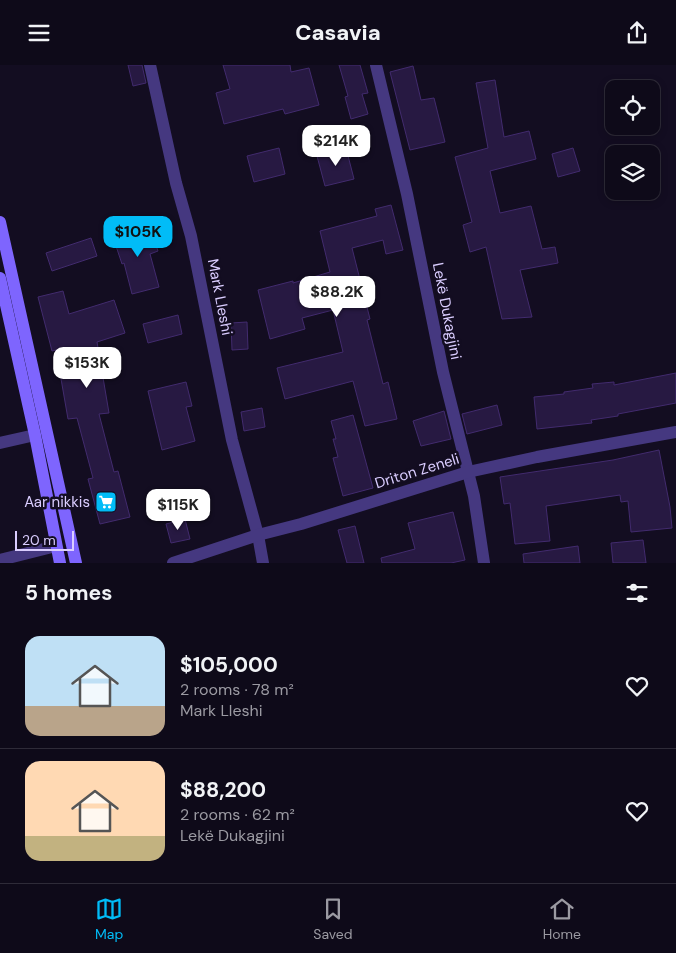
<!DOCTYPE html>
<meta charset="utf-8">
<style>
body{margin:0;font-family:"DM Sans",sans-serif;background:#1c1826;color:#f1f3f6;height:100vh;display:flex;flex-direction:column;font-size:19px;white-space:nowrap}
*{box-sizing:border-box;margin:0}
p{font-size:16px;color:#9b9aa2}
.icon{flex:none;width:28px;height:28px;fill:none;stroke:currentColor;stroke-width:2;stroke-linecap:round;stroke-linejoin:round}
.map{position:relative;height:498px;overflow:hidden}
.details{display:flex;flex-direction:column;background:#0e0a19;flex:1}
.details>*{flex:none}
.fabs{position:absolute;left:605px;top:15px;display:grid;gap:10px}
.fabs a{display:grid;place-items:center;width:55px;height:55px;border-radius:10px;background:#0e0a19;box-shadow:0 2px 8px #0003,0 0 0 1px #2e2b38;font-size:25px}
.scale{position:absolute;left:15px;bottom:12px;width:59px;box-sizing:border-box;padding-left:5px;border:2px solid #dacdff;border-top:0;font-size:14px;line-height:18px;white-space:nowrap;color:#dacdff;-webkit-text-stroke:4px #130d21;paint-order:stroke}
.price{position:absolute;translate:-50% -42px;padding:0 11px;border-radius:10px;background:#fff;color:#222;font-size:16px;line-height:32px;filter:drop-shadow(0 1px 2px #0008)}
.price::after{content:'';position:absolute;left:50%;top:30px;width:15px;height:11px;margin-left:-8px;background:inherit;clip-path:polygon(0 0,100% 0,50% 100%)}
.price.current{background:#01bcf7;color:#111}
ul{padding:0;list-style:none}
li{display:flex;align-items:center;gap:15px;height:125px;padding:0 25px}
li+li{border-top:1px solid #2e2b38}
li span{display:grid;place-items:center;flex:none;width:140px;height:100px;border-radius:15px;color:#555}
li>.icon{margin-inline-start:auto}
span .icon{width:60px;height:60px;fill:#fffc;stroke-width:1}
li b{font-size:21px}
h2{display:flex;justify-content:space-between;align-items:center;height:60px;padding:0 25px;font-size:21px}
header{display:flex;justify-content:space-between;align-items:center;height:65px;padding:0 25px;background:#0e0a19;font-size:22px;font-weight:800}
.tabs{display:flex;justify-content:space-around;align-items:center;height:70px;border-top:1px solid #2e2b38;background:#0e0a19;font-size:14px;color:#9b9aa2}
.tabs a{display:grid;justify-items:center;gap:2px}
.tabs .current{color:#01bcf7}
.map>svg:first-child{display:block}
</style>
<header><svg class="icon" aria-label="menu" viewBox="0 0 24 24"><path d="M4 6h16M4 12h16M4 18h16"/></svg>Casavia<svg class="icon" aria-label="share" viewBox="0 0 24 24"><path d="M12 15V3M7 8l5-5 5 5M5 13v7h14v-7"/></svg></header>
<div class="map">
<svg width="676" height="498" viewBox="0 0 676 498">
<rect width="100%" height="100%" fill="#130d21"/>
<!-- building -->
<g fill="#271942" stroke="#422b6e">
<path d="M128 0H142L146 18 133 21Z"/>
<path d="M223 0H290L291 7 309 3 319 40 285 49 283 44 224 59 216 28 230 24Z"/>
<path d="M339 0H360L368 28 362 29 368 49 351 54 345 32 348 31Z"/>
<path d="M413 1 421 35 434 33 445 77 410 85 390 7Z"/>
<path d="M495 15 504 72 529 66 536 94 490 106 500 148 531 141 542 184 555 182 558 198 520 205 532 252 502 254 486 182 470 187 463 160 472 157 455 92 488 83 476 18Z"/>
<path d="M279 83 285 109 254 117 247 91Z"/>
<path d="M346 83 354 114 325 121 317 91Z"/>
<path d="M573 83 580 106 558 112 552 89Z"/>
<path d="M391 140 403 185 386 189 383 175 352 183 370 254 367 255 383 319 388 317 397 354 365 361 353 316 285 334 277 303 343 287 333 245 302 253 305 264 270 274 258 225 293 216V218L330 207 320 166 377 151 375 144Z"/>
<path d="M149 160 158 186 150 189 159 222 132 229 124 198 122 199 113 172Z"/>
<path d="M91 173 97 191 52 206 46 188Z"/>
<path d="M63 226 69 249 114 235 125 268 97 277 109 348 99 349 114 407 118 406 130 452 100 459 88 414 93 413 77 353 68 354 56 285 52 286 38 232Z"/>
<path d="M178 250 182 269 148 278 143 259Z"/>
<path d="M247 257 248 284 232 285 231 258Z"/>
<path d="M676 308V338L618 349V351L591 355 592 358 537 364 534 332 564 329V327L593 323 592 319 614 317V320Z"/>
<path d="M186 317 192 341 186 342 195 376 162 385 148 326Z"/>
<path d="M497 340 502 360 467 369 462 349Z"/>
<path d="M262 343 265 362 244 366 241 347Z"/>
<path d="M444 346 451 374 421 381 413 356Z"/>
<path d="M353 350 373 423 343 431 333 393 338 392 333 374H336L331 356Z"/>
<path d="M659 385 670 442 672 463 631 467 628 436 621 437 620 430 546 441 550 476 515 479 510 438 504 439 500 412 613 395Z"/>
<path d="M453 447 465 495 451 498H382L381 493 415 484 408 458Z"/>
<path d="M185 454 190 474 171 478 166 459Z"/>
<path d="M355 461 364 498H347L338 465Z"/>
<path d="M643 475 646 498H613L611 478Z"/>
<path d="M578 481 580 498H524L523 489Z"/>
</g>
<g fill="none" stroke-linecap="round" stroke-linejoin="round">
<!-- street -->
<g stroke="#453880" stroke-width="12">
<path d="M150 0 176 118 191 171 232 375 258 470 263 498"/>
<path d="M376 0 407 129 443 307 474 431 484 498"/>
<path d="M0 378 35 370"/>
<path d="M0 495 56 481"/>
<path d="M173 498 258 470 301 459 468 407 537 392 676 367"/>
</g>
<!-- secondary -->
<g stroke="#7e65fe" stroke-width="12">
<path d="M0 157 76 498"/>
<path d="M0 213 35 370 60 498"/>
</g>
</g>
<!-- icons -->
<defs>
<g id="supermarket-square" transform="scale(1.125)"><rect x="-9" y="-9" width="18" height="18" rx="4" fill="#01bcf7" stroke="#130d21"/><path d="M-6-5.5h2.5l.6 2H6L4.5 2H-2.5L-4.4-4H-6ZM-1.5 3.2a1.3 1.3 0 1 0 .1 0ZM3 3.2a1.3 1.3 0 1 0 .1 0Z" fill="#fff"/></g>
</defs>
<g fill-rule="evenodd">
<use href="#supermarket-square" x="106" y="437"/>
</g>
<g text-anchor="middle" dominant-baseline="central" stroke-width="5" stroke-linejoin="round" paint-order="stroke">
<!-- street labels -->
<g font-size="15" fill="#dacdff" stroke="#130d21">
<text transform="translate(220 232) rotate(79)">Mark Lleshi</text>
<text transform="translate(447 246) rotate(79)">Lekë Dukagjini</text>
<text transform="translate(417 406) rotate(-17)">Driton Zeneli</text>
</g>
<!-- poi labels -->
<g font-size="15" fill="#dacdff" stroke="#130d21" text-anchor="end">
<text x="90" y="437">Aar nikkis</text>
</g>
</g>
</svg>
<div class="fabs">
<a><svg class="icon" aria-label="locate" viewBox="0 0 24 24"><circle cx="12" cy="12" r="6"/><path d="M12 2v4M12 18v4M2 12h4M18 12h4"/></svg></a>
<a><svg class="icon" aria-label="layers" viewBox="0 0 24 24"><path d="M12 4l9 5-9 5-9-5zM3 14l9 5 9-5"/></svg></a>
</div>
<div class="scale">20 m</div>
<b class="price" style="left:336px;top:102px">$214K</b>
<b class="price current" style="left:138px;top:193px">$105K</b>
<b class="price" style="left:337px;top:253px">$88.2K</b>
<b class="price" style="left:87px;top:324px">$153K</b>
<b class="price" style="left:178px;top:466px">$115K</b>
</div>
<section class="details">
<h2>5 homes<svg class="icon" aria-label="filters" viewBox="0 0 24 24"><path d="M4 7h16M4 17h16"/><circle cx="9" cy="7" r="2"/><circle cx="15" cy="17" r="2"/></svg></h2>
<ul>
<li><span style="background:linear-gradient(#bfe0f5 70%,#b9a48a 0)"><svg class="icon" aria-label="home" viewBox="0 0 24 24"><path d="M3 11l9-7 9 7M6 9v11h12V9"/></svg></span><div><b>$105,000</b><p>2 rooms · 78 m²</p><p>Mark Lleshi</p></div><svg class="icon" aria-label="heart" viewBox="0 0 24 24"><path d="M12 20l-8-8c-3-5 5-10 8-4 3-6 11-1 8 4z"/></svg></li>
<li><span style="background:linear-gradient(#ffd9b3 75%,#c2b280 0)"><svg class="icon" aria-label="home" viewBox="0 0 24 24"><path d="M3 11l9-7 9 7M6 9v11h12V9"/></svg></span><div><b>$88,200</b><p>2 rooms · 62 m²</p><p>Lekë Dukagjini</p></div><svg class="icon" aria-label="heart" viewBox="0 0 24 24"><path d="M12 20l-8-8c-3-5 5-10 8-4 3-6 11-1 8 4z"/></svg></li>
</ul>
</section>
<nav class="tabs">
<a class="current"><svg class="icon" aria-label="map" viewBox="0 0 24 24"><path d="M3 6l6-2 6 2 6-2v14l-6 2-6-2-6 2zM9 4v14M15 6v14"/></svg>Map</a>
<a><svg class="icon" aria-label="saved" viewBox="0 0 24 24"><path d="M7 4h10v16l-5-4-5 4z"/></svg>Saved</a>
<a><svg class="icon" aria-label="home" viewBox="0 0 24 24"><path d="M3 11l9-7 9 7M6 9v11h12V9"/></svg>Home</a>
</nav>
